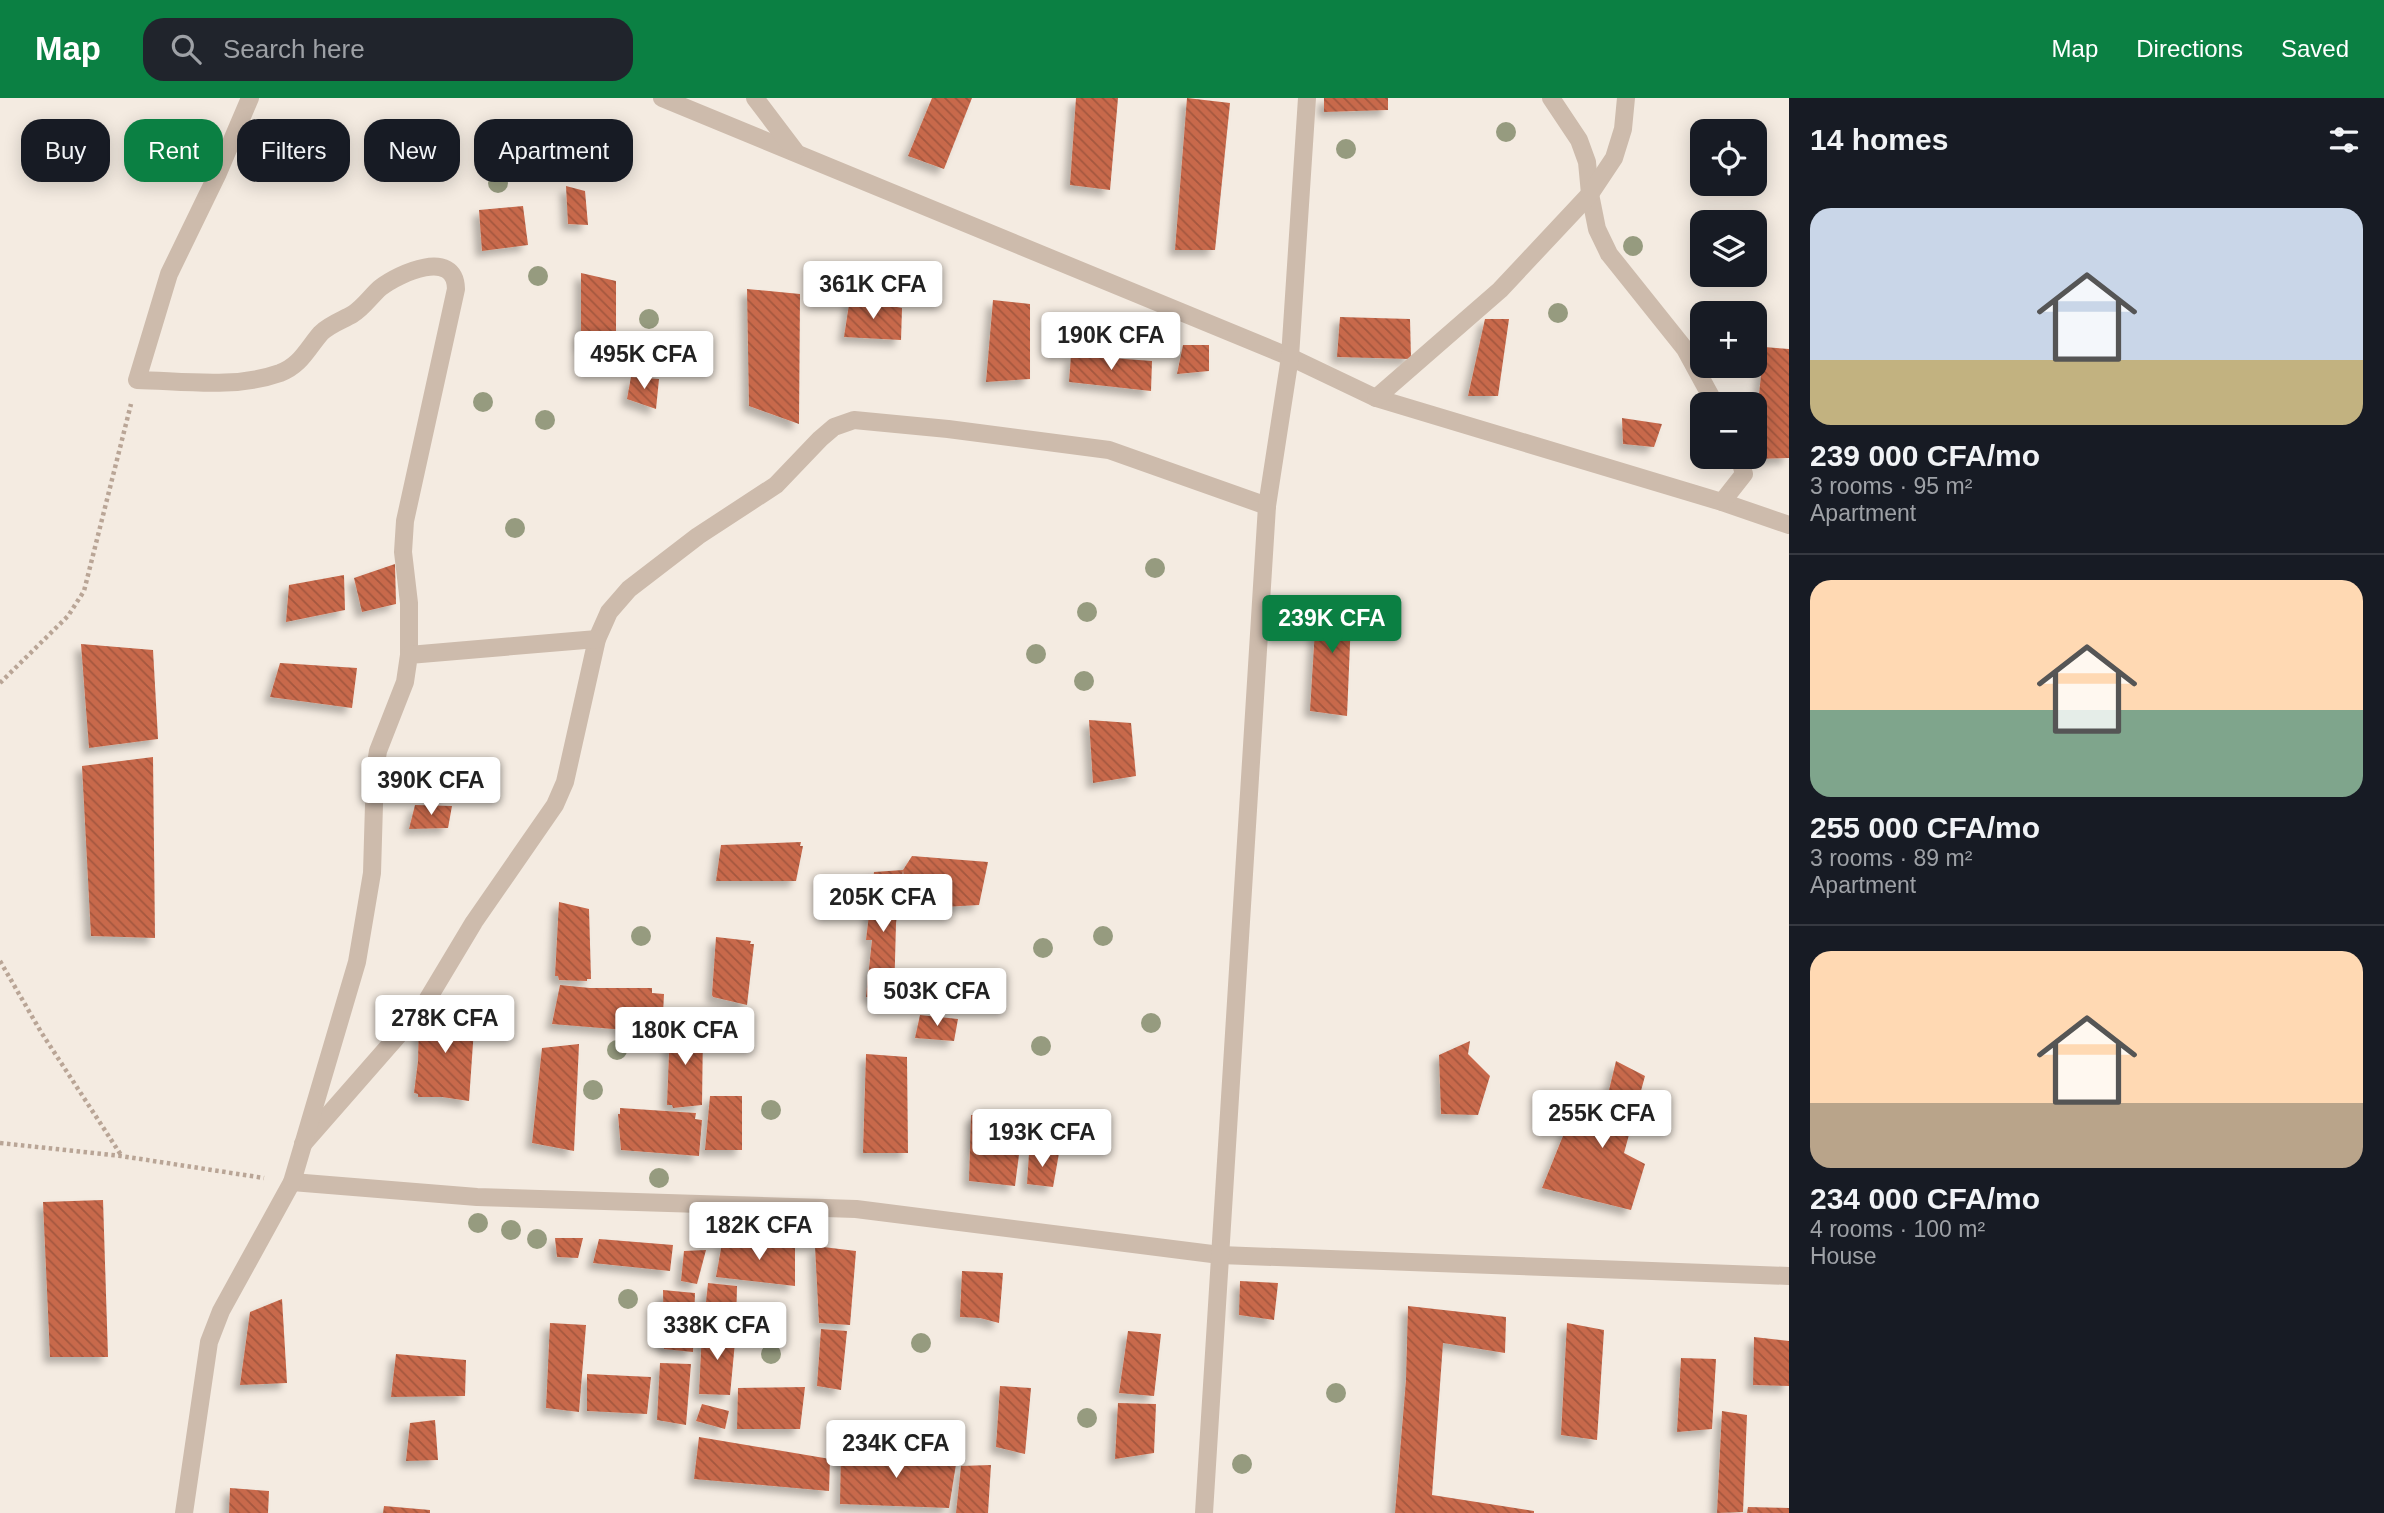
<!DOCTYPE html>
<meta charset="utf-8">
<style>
body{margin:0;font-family:Helvetica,sans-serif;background:#20242c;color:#f1f3f6;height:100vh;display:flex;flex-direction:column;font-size:26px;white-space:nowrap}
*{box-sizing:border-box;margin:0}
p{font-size:23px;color:#9ea1a6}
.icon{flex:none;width:38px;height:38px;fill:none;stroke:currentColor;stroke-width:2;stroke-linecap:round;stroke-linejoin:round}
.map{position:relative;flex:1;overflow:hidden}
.panel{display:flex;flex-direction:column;background:#171b24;width:595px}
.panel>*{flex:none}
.banner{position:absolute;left:21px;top:21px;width:665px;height:63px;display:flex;gap:14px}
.buttons{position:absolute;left:1690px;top:21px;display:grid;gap:14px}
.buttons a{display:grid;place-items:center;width:77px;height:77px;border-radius:14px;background:#171b24;box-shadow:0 4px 18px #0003;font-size:35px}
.price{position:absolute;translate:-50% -60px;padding:0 16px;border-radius:7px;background:#fff;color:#222;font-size:23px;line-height:46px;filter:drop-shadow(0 2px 4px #0008)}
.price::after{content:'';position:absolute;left:50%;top:42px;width:21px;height:16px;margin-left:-10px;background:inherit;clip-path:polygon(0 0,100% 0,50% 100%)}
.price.on{background:#0b8043;color:#fff}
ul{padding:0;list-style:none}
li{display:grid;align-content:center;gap:14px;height:371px;padding:0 21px}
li+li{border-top:2px solid #363941}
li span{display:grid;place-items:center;height:217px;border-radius:21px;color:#555}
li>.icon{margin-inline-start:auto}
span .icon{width:126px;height:126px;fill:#fffc;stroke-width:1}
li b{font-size:30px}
h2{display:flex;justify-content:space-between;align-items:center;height:84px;padding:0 21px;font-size:30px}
.chip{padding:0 24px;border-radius:21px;background:#171b24;box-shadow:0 4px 18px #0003;font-size:24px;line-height:63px}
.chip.on{background:#0b8043;color:#fff}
header{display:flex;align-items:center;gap:42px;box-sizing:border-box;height:98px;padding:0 35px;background:#0b8043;color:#fff}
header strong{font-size:33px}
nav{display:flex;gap:38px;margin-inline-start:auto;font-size:24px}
.search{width:490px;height:63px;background:#20242c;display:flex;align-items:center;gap:18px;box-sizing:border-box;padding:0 24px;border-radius:21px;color:#9ea1a6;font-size:26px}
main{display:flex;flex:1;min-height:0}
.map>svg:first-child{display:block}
</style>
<header>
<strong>Map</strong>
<div class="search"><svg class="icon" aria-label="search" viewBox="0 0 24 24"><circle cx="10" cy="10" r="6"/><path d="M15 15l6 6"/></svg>Search here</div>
<nav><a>Map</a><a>Directions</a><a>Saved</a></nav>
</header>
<main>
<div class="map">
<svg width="1789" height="1415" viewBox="0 0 1789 1415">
<defs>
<pattern id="building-back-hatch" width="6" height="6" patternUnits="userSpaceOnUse" patternTransform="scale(1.75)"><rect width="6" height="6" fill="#c8694b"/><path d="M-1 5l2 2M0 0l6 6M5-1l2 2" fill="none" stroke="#a4573f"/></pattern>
<filter id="shadow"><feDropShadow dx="-6" dy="6" stdDeviation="3.5" flood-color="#0004"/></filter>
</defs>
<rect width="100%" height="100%" fill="#f4ebe1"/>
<!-- building -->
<g fill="url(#building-back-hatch)" filter="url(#shadow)">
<path d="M932 0H972L944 71 908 58Z"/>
<path d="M1076 0H1118L1110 92 1070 87Z"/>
<path d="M1187 0 1230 5 1215 152H1175Z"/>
<path d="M1324 0H1388V12L1324 14Z"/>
<path d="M566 88 585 93 588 127 568 126Z"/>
<path d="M523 108 528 147 482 153 479 112Z"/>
<path d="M581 175 616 183V247L581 248Z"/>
<path d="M747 191 800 196 799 326 749 308Z"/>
<path d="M850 200 902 210 901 242 844 239Z"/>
<path d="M993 202 1030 206V281L986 284Z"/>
<path d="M1340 219 1410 221 1411 261 1337 259Z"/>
<path d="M1485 221H1509L1498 298H1468Z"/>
<path d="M1183 247H1209V273L1177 276Z"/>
<path d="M1764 249 1789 251V360L1752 361 1753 359H1755V334Z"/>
<path d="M1071 257 1152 263 1151 293 1069 284Z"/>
<path d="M631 279 659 281 656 311 627 301Z"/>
<path d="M1622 320 1662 326 1654 349 1623 346Z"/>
<path d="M395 466 396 506 362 514 354 480Z"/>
<path d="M344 477 345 512 286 524 289 487Z"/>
<path d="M1352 497 1347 618 1310 613 1317 499Z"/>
<path d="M81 546 153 552 158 641 89 650Z"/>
<path d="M280 565 357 570 352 610 270 599Z"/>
<path d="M1089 622 1131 625 1136 678 1093 685Z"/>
<path d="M153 659 155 840 91 838 82 668Z"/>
<path d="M415 707 452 708 448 730 409 731Z"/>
<path d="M801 744 800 748H803L796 783H716L721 747Z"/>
<path d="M912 758 988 764 979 807 908 811 903 772Z"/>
<path d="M903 772 896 825 894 900H892V903L866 899 872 842H866L874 774Z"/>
<path d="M559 804 589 811 591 881H587V883L559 882 558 878H555Z"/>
<path d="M716 839 751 843 750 846H754L747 907 713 899 712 897Z"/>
<path d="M560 887 590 890H652V895L664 896 662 935 552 926Z"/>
<path d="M425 913 475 916 469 1003 442 999H418V996L414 995 418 963 419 922Z"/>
<path d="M920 917 958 921 954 943 915 940Z"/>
<path d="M670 929 703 930 702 1007 673 1010 672 1007H667Z"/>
<path d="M1470 943 1468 956 1490 978 1478 1017 1441 1016 1439 957Z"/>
<path d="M579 946 574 1053 532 1045 542 950Z"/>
<path d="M866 956 907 959 908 1055H863Z"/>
<path d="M1616 963 1645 978 1624 1055 1645 1066 1631 1112 1542 1090 1567 1028 1598 1038Z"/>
<path d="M710 998H742V1052H705Z"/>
<path d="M620 1010 696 1015 695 1021 702 1022 699 1058 621 1052 618 1016H620Z"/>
<path d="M971 1017H1024L1015 1088 969 1083Z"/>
<path d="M1029 1055H1059L1053 1089 1027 1086Z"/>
<path d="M103 1102 108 1259H50L43 1104Z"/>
<path d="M555 1140H583L578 1160 557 1159Z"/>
<path d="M599 1141 673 1147 670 1173 593 1165Z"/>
<path d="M795 1144V1188L716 1179 722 1145Z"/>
<path d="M815 1148 856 1153 850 1227 819 1225Z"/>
<path d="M706 1152 697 1186 681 1183 684 1153Z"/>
<path d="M962 1173 1003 1175 999 1225 980 1220 960 1219Z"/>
<path d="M1240 1183 1278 1185 1274 1222 1239 1217Z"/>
<path d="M708 1185 737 1188 736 1227 704 1223Z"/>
<path d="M663 1192 695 1195 693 1254 664 1251Z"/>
<path d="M282 1201 287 1285 240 1287 250 1214Z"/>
<path d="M1408 1208 1506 1219 1505 1255 1443 1245 1432 1397 1534 1413V1415H1395L1406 1282Z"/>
<path d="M550 1225 586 1227 579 1314 546 1310Z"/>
<path d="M1567 1225 1604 1232 1597 1342 1561 1337Z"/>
<path d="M821 1231 847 1233 841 1292 817 1288Z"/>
<path d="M702 1232 736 1233 730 1297 699 1296Z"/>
<path d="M1128 1233 1161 1236 1154 1298 1119 1295Z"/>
<path d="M1754 1239 1789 1243V1288L1753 1287Z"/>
<path d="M396 1256 466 1262 465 1298 391 1299Z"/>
<path d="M1681 1260 1716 1261 1712 1331 1677 1334Z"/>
<path d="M660 1265 691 1266 686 1327 657 1322Z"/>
<path d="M587 1276 651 1279 647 1316 587 1313Z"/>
<path d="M1000 1288 1031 1290 1025 1356 996 1349Z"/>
<path d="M805 1289 800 1331H737L738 1290Z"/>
<path d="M1118 1305 1156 1306 1154 1355 1115 1361Z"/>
<path d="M702 1306 729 1313 725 1331 696 1323Z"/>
<path d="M1722 1313 1747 1317 1743 1414 1717 1415Z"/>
<path d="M435 1322 438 1362 406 1363 410 1325Z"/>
<path d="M699 1339 830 1361 829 1393 694 1381Z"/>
<path d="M841 1353 957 1360 949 1410 840 1406Z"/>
<path d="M991 1367 988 1415H956L961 1368Z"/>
<path d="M230 1390 269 1393 268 1415H229Z"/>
<path d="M384 1408 430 1412V1415H383Z"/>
<path d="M1748 1409 1789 1410V1415H1747Z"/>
</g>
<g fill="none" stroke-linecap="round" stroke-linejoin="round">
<!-- path -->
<g stroke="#b9a596" stroke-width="4.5" stroke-dasharray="3.5 3.5" stroke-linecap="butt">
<path d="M0 585 68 518 84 493 131 306"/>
<path d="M0 863 41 934 121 1057"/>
<path d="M0 1045 121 1058 264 1080"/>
</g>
<!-- street -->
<g stroke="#cdbbac" stroke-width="18">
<path d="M250 0 218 75 169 176 137 282C183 283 235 291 280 275 301 267 307 251 321 235 330 226 343 222 353 216 364 209 371 198 380 190 399 175 455 150 456 191L405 423 403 454 409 505V557"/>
<path d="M662 0 1290 259 1376 300 1722 404 1789 427"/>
<path d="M755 0 795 53"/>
<path d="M1551 0 1579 42 1587 64 1590 96 1597 131 1609 156 1685 251 1715 306"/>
<path d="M1376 300 1500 192 1590 96 1614 60 1623 31 1626 0"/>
<path d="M1722 404 1744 376 1739 359"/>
<path d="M303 1046 423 909 474 824 555 707 565 684 597 541 609 514 629 491 698 438 776 387 820 341 834 329 854 322 948 331 1109 352 1267 408"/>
<path d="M292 1084 477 1099 856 1111 1220 1157 1789 1178"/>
<path d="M184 1415 209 1244 221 1213 292 1084 357 864 372 775 375 672 378 653 405 584 409 557 597 541"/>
<path d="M1204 1415 1267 408 1290 259 1307 0"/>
</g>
</g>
<!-- trees -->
<g fill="#969b7f">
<circle cx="1506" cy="34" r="10"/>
<circle cx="1346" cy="51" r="10"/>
<circle cx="498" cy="85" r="10"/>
<circle cx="1633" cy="148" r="10"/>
<circle cx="538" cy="178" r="10"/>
<circle cx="1558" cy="215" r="10"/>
<circle cx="649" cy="221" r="10"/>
<circle cx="483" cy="304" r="10"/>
<circle cx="545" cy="322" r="10"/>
<circle cx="515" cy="430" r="10"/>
<circle cx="1155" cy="470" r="10"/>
<circle cx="1087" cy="514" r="10"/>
<circle cx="1036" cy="556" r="10"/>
<circle cx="1084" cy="583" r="10"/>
<circle cx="641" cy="838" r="10"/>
<circle cx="1103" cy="838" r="10"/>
<circle cx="1043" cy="850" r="10"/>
<circle cx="1151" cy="925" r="10"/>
<circle cx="1041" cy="948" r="10"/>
<circle cx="617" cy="952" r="10"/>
<circle cx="593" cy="992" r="10"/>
<circle cx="771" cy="1012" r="10"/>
<circle cx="659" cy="1080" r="10"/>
<circle cx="478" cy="1125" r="10"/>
<circle cx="511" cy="1132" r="10"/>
<circle cx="537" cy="1141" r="10"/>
<circle cx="628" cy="1201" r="10"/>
<circle cx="921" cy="1245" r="10"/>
<circle cx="771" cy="1256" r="10"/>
<circle cx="1336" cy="1295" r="10"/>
<circle cx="1087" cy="1320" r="10"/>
<circle cx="1242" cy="1366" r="10"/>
</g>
</svg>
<div class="buttons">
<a><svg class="icon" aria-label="locate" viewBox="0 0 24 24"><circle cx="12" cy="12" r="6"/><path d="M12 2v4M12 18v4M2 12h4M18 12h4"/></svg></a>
<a><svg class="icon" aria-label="layers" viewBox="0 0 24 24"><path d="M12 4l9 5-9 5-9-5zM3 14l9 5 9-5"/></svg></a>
<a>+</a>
<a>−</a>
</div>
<b class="price" style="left:873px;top:223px">361K CFA</b>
<b class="price" style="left:1111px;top:274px">190K CFA</b>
<b class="price" style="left:644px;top:293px">495K CFA</b>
<b class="price on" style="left:1332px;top:557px">239K CFA</b>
<b class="price" style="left:431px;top:719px">390K CFA</b>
<b class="price" style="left:883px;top:836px">205K CFA</b>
<b class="price" style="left:937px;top:930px">503K CFA</b>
<b class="price" style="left:445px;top:957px">278K CFA</b>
<b class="price" style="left:685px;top:969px">180K CFA</b>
<b class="price" style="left:1602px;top:1052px">255K CFA</b>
<b class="price" style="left:1042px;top:1071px">193K CFA</b>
<b class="price" style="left:759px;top:1164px">182K CFA</b>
<b class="price" style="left:717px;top:1264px">338K CFA</b>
<b class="price" style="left:896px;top:1382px">234K CFA</b>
<div class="banner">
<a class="chip">Buy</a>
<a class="chip on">Rent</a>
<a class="chip">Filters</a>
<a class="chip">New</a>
<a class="chip">Apartment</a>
</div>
</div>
<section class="panel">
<h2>14 homes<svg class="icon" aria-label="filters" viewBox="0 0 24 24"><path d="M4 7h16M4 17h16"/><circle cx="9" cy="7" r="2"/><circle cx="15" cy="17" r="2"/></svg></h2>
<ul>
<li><span style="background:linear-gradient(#c9d6e8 70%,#c2b280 0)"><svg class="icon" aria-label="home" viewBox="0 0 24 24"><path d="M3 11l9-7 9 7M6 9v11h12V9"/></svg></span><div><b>239 000 CFA/mo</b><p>3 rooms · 95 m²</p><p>Apartment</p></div></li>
<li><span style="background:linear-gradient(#ffd9b3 60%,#7fa58c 0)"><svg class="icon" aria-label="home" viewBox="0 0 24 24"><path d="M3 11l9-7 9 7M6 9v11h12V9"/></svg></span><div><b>255 000 CFA/mo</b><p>3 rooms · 89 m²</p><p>Apartment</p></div></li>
<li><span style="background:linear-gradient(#ffd9b3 70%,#b9a48a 0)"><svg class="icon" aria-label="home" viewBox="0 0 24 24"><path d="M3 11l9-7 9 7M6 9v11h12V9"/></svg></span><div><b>234 000 CFA/mo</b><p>4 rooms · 100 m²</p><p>House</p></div></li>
</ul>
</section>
</main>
